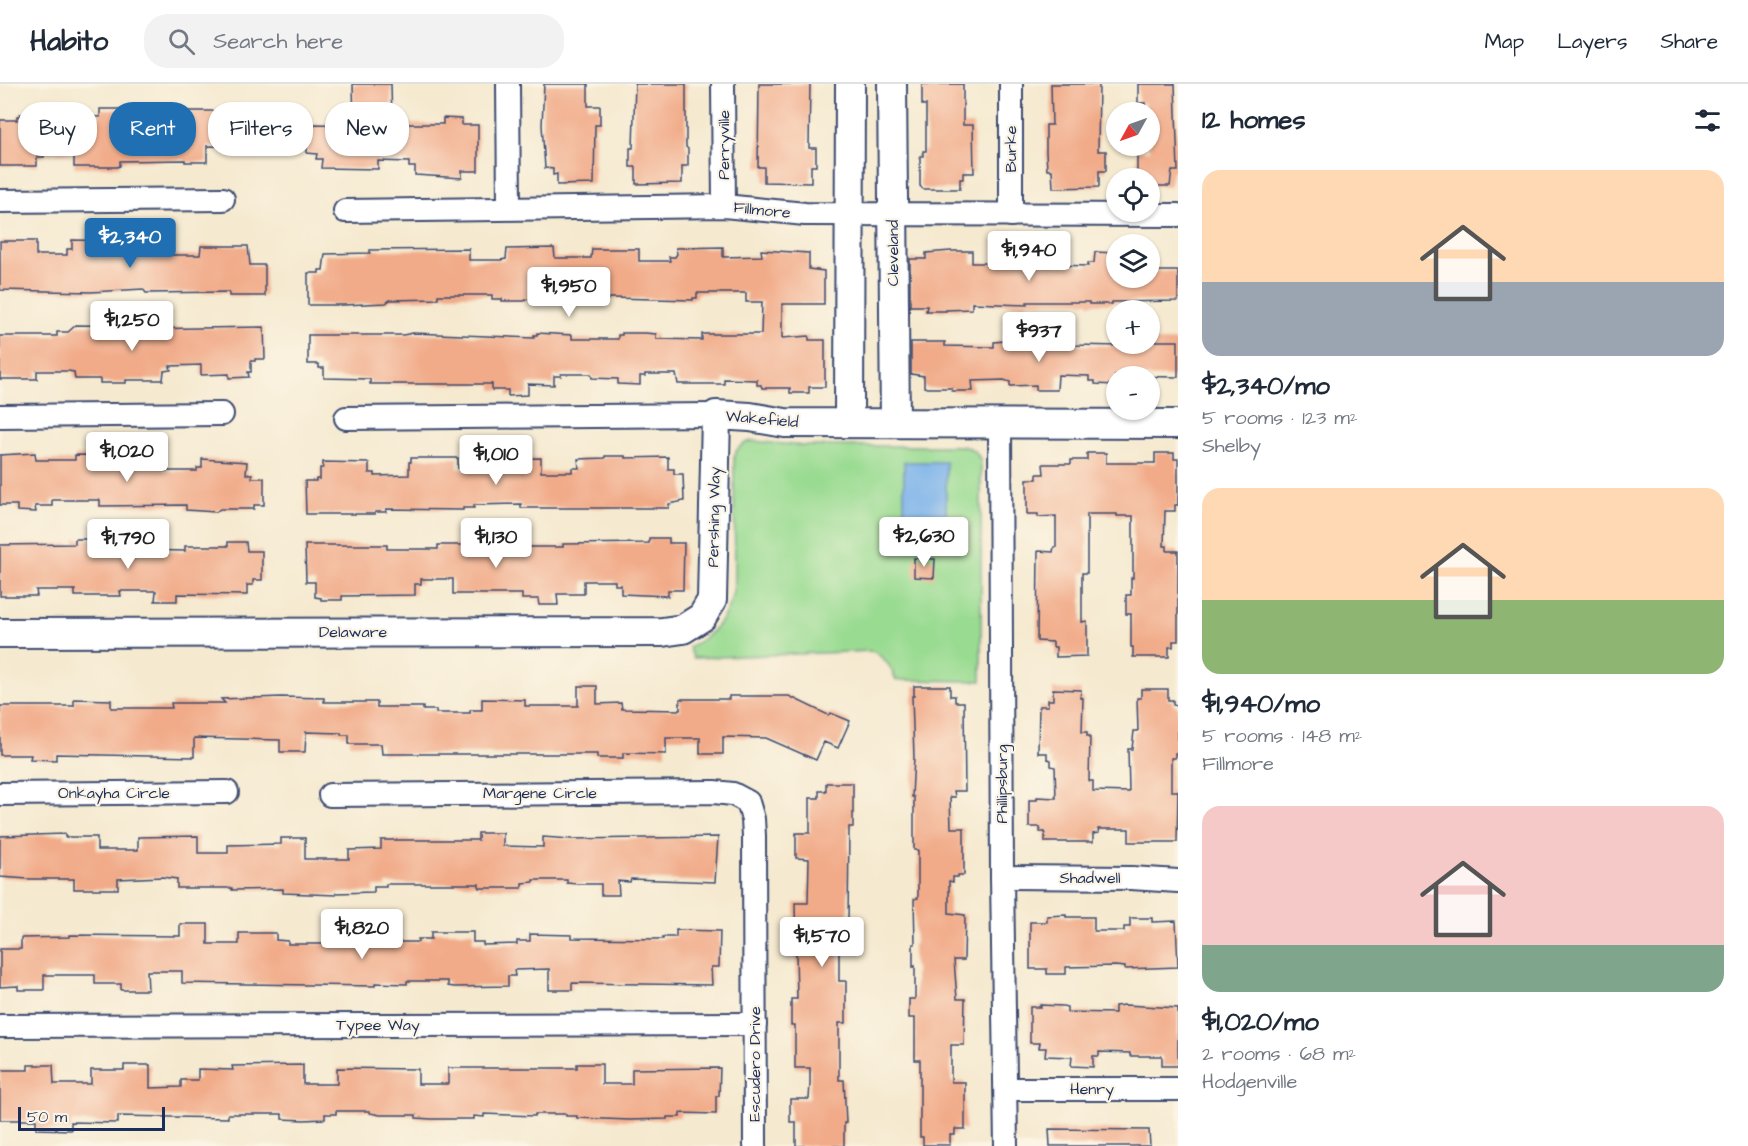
<!DOCTYPE html>
<meta charset="utf-8">
<style>
body{margin:0;font-family:"Architects Daughter",sans-serif;background:#f2f2f3;color:#1f2937;height:100vh;display:flex;flex-direction:column;font-size:22px;white-space:nowrap}
*{box-sizing:border-box;margin:0}
p{font-size:20px;color:#747a83}
.icon{flex:none;width:33px;height:33px;fill:none;stroke:currentColor;stroke-width:2;stroke-linecap:round;stroke-linejoin:round}
.map{position:relative;flex:1;overflow:hidden}
.sheet{display:flex;flex-direction:column;background:#fff;width:570px}
.sheet>*{flex:none}
.top-card{position:absolute;left:18px;top:18px;width:570px;height:54px;display:flex;gap:12px}
.needle{width:39px;rotate:230deg}
.fabs{position:absolute;left:1106px;top:18px;display:grid;gap:12px}
.fabs a{display:grid;place-items:center;width:54px;height:54px;border-radius:50%;background:#fff;box-shadow:0 2px 4px #0004;font-size:30px}
.scale{position:absolute;left:18px;bottom:15px;width:147px;box-sizing:border-box;padding-left:6px;border:3px solid #1b2f5e;border-top:0;font-size:16px;line-height:21px;white-space:nowrap;color:#1b2f5e;-webkit-text-stroke:4px #fcf5e5;paint-order:stroke}
.price{position:absolute;translate:-50% -51px;padding:0 14px;border-radius:6px;background:#fff;color:#222;font-size:20px;line-height:39px;filter:drop-shadow(0 2px 3px #0008)}
.price::after{content:'';position:absolute;left:50%;top:36px;width:18px;height:14px;margin-left:-9px;background:inherit;clip-path:polygon(0 0,100% 0,50% 100%)}
.price.on{background:#1f6fb2;color:#fff}
ul{padding:0;list-style:none}
li{display:grid;align-content:center;gap:12px;height:318px;padding:0 24px}
li span{display:grid;place-items:center;height:186px;border-radius:18px;color:#555}
li>.icon{margin-inline-start:auto}
span .icon{width:108px;height:108px;fill:#fffc;stroke-width:1}
li b{font-size:26px}
h2{display:flex;justify-content:space-between;align-items:center;height:72px;padding:0 24px;font-size:26px}
.chip{padding:0 21px;border-radius:24px;background:#fff;box-shadow:0 2px 4px #0004;font-size:21px;line-height:54px}
.chip.on{background:#1f6fb2;color:#fff}
header{display:flex;align-items:center;gap:36px;box-sizing:border-box;height:84px;padding:0 30px;background:#fff;border-bottom:2px solid #e0e1e3}
header strong{font-size:28px}
nav{display:flex;gap:33px;margin-inline-start:auto;font-size:21px}
.search{width:420px;height:54px;background:#f2f2f3;display:flex;align-items:center;gap:15px;box-sizing:border-box;padding:0 21px;border-radius:24px;color:#747a83;font-size:22px}
main{display:flex;flex:1;min-height:0}
.map>svg:first-child{display:block}
</style>
<header>
<strong>Habito</strong>
<div class="search"><svg class="icon" aria-label="search" viewBox="0 0 24 24"><circle cx="10" cy="10" r="6"/><path d="M15 15l6 6"/></svg>Search here</div>
<nav><a>Map</a><a>Layers</a><a>Share</a></nav>
</header>
<main>
<div class="map">
<svg width="1178" height="1062" viewBox="0 0 1178 1062">
<rect width="100%" height="100%" fill="#fcf5e5"/>
<filter id="ink" filterUnits="userSpaceOnUse"><feTurbulence type="fractalNoise" baseFrequency=".0167" numOctaves="2"/><feDisplacementMap in="SourceGraphic" scale="12" xChannelSelector="R" yChannelSelector="G"/><feConvolveMatrix kernelMatrix="1 2 1 2 8 2 1 2 1" color-interpolation-filters="sRGB"/></filter>
<filter id="wash" filterUnits="userSpaceOnUse"><feTurbulence type="fractalNoise" baseFrequency=".008" numOctaves="4" result="noise"/><feDisplacementMap in="SourceGraphic" scale="24" xChannelSelector="R" yChannelSelector="G"/><feGaussianBlur stdDeviation="1.35" result="paint"/><feColorMatrix in="noise" values="0 0 0 0 0 0 0 0 0 0 0 0 0 0 0 0 0 1.4 0 .05"/><feComposite in="paint" operator="in"/></filter>
<g filter="url(#wash)">
<rect width="100%" height="100%" fill="#f5e9cf"/>
<!-- green -->
<path fill="#9adb92" stroke="#5a8578" stroke-width="1.5" d="M752 357 804 362H962C974 364 980 370 981 381V597L896 596C891 583 885 573 872 567L693 574 689 563C718 549 732 527 735 495L734 374C736 364 742 359 752 357Z"/>
<!-- water -->
<path fill="#7cb2ea" stroke="#4c70a4" stroke-width="1.5" d="M904 378H946V444H950V451H900V444H904Z"/>
<g id="blocks">
<!-- building -->
<g fill="#f1ab89">
<path d="M353 0H391L392 40H443V34L462 35V41H478V87H462V94L415 91V83H409V78L378 77V85L321 84 322 75H316L317 70 307 69V42H314V40L354 41Z"/>
<path d="M544 0H588V22H600V41H595L594 100 557 101V90L553 91V85L545 84 542 41Z"/>
<path d="M635 0H686V63L688 65V81L687 82H682V99L636 100V83H630V64H633Z"/>
<path d="M759 0H810L809 64H816V82H811V99L764 98V83H758Z"/>
<path d="M922 0H963V41H973L974 89H963V95H960V105H923L920 102V72H923V67H926V21H922Z"/>
<path d="M1051 0H1099L1098 67H1106V87H1099V103L1053 104 1052 86H1047L1046 68V41H1052Z"/>
<path d="M1138 0H1175L1178 87H1172L1170 102H1149V94H1137V67H1149V28H1145V19H1138Z"/>
<path d="M100 25H120V31L187 29V27H229V37L264 38 263 69H243V63L207 62V78H185V76L120 77V82L117 83H74V69H44V73H37V82H0V36H17V32H20V30L100 33Z"/>
<path d="M72 156 163 158 164 166H170V171H200L201 162H248L250 181H265V212H229V208L146 209 143 205 91 208 0 206V157H36V171H67V165H72Z"/>
<path d="M723 163V173L762 172 761 166 809 169V185L824 187V220H782V254L809 252V256H825V303H809V309H790V304H762L761 301H757V296L724 295V300H678L676 290H645V292H640V301L618 300V295L592 294 591 290H561V292H554V301L528 300V311L508 312V306H492V300H370V295L324 294V284H319V280H308V251H403L413 249 534 254V251H537V249L572 251V255H618V251H622V249H645L656 250V255L702 256V250H761L762 218H746V209H697V214H693V216L612 214H608V216L528 215 524 217H502V215H492V211H438V215L390 216 386 219 344 221H308V189H319V186H323L325 170 370 169V166L469 165V176H500L506 175 507 165 554 164 555 174H591L592 165H639V177H670L669 173H675L677 170 676 164Z"/>
<path d="M951 167H972V179H1004V177H1010V169L1057 167V181L1088 182V179H1094L1095 168 1116 169 1115 194H1149V187H1178V217L1112 218V220H1089V218H1027V221L972 219V225L946 226V227H926L927 222H910V175H926V169Z"/>
<path d="M76 241 136 242V245L264 243 265 275H255V277H251V288H248L249 293 229 294V290L201 291V281L170 282 171 286 164 287 163 296H126V299H100V295H75L74 288 68 287H37V295H0V252H57V248H68Z"/>
<path d="M1027 255 1074 257V261L1121 262V260H1149V257H1178V293L1115 292V301L1095 300V297H1089V292L1058 291 1057 306H1036V301L1010 302V298L1004 296 972 297 973 307H952V304H927L924 303V292L911 290V258H945V262L994 263V258Z"/>
<path d="M35 369 36 376H75V371L163 372 164 387H197V384H202V375L247 378 246 390H252V394H264V421H254V425H220L216 428 186 426V421L100 422V416H52V422H35L36 428 17 427V421H0V371Z"/>
<path d="M1087 369H1106V379H1155V369H1174V375H1178V421H1175V427H1165L1164 462H1167V467H1178V557H1173V563H1169V573H1133V563H1131V530H1126V511H1131V494H1133V432H1117V430H1087V489H1082V538L1087 537V572L1056 573V563H1053V558L1037 557 1038 467 1053 468 1054 463H1056V432L1038 433V430H1027V395H1037V390H1044L1043 380H1071V376H1087Z"/>
<path d="M605 372H625V374L668 373V385H674V390H683L684 417 669 420V424H521V420L474 421V424H463V426L386 425V428H375V430H306L305 397H316V395H320V384H323V378L369 379V389H375V392L409 391V378H411V374H458V384H463V386H494L496 375 541 374V388H572V384H579L578 375 605 374Z"/>
<path d="M649 454H669V459H684L683 506H668V512L621 510V501H615V497H584V510H557L558 521H539L538 515H522V510H453V495H421V500H415V511L342 512V516H321V514L315 513V498H306L305 461H387V465H438V461H482V459H505V461H517V463H563V460L649 459Z"/>
<path d="M75 455H94V460H137V466L185 467V462H228V458H246L247 467H262V496H253V501H247V511L177 510V517H155L156 507H120L121 512H75V506H36L37 512H0V461L75 460Z"/>
<path d="M914 474 935 475 934 494 914 493Z"/>
<path d="M578 602H597V620L621 619 622 625 680 626V615H729V612H789L828 631 831 629 850 637 838 664 824 658 816 676 766 654 723 653V670H700V654H666V670L623 669V674H597V670H382L381 660H349V651H341V649L306 648 305 668H280V656L194 654V673L56 670V676L30 675 31 671H0V622H74V615L111 616V624H172L171 619H225L221 615 281 613 324 614V618H377V623H423V626H436V629H470V626H482V615L525 616V622H578Z"/>
<path d="M914 602H950V612H955V618H964L965 707H954L955 713H950L951 744H964V791H958V793H953V798L949 797V829L965 831 964 876H954L957 915H965L964 961H951V998H965V1045H955V1051H950V1061H923V1053H920V976H915V934H909V915H915V882L913 883V860H915L914 815 918 814V766H914V713H912L914 673 912 612H914Z"/>
<path d="M1053 605 1081 606 1080 614H1083L1082 648H1087V652H1090L1089 697H1093V707L1129 708 1128 665H1132L1134 647H1138L1137 614H1141V605H1168V616H1173V621L1178 622V669H1175V674H1171V707H1178L1177 758H1129V745H1098L1099 749 1093 750V758H1045V748H1040V743H1029V716H1037V713L1056 714 1055 683 1051 682V676L1047 675V669H1038L1039 622H1048V616H1053Z"/>
<path d="M826 699H853V743H849L848 841H839V897H846V939H839V996H844L846 1039H844V1062H796V1038H790V1015H809L810 1000V984H795V941H791V915H797L795 819H808L809 775 796 774V749H810V714H819V707H826Z"/>
<path d="M478 749H503V762L543 763V753L571 755 718 753 715 798 631 795 630 798 618 797 619 811H601V800H578L567 799V796H533V798L522 799V804H479V800H386V803H374V808L336 809V811L283 809V805L232 806V804H177V795L162 793 118 795V805H74V795H28L0 793V752L65 750V753H97V766H138V753L198 752V769H228V761L281 760V754H305V775H349V766L381 765V756H478Z"/>
<path d="M1066 831V833H1094V847H1124V843H1130V834H1152V838L1176 837 1178 883 1125 885V883L1115 882 1066 883V890H1047V885H1030V838H1047V832Z"/>
<path d="M180 840H208V860H239V849H276V856L288 857V860H320L332 858H418V855H431V848H473V858H483V861L517 860V857H530V850L572 851V854L663 855V853H676V846L720 847 719 883H711L712 901 572 899V906H549V885L514 886 515 892H508V902L454 903 448 902V897H407V900L375 899V902L182 899V887H147L148 906H121V900H95V891H44V906H18V902L0 903V865H21V854L69 853V851L180 852Z"/>
<path d="M1040 921 1063 922 1067 923V928L1115 929V922L1125 921 1178 924V982H1162V972H1130V969L1099 968V972H1093V983L1071 982 1072 973 1045 972 1046 964H1039L1040 959H1030V923H1041Z"/>
<path d="M577 980H602V1000H632V985L720 984 719 1012H716V1030L680 1029V1033H667V1035L630 1036 577 1034V1032H566V1030H535V1032L484 1030V1033L474 1032V1035H431L416 1034V1031H380L370 1029V1027H336V1030H325V1035L304 1036 282 1035V1030H228V1034L118 1032V1039L71 1038V1046L36 1045V1036H0V986H28V981H53L54 1000H91V986H124V981H150V1004L181 1003V996H198V985L233 986 232 982 303 981V1000H337V984L418 985V1000H448V984H577Z"/>
<path d="M1049 1045 1149 1046 1150 1062H1050Z"/>
</g>
</g>
</g>
<g filter="url(#ink)">
<use href="#blocks" fill-opacity="0" stroke="#3c4b6f" stroke-width="1.5"/>
<g fill="none" stroke-linecap="round" stroke-linejoin="round">
<!-- minor casing -->
<g stroke="#3c4b6f" stroke-width="26">
<g id="minor">
<path d="M508 0 509 123"/>
<path d="M723 0 724 122"/>
<path d="M0 117 223 115"/>
<path d="M345 127 724 122 805 130 1178 131"/>
<path d="M1011 131V0"/>
<path d="M0 332 222 330"/>
<path d="M346 334 716 331"/>
<path d="M1000 338 1002 793 1006 1062"/>
<path d="M0 710 227 708"/>
<path d="M330 711 714 708 733 710 748 718 753 735 754 752 755 1062"/>
<path d="M1002 793 1131 794 1178 797"/>
<path d="M0 942 755 940"/>
<path d="M1007 1005H1178"/>
</g>
</g>
<!-- tertiary casing -->
<g stroke="#3c4b6f" stroke-width="32">
<g id="tertiary">
<path d="M892 0 895 339"/>
<path d="M849 339 850 0"/>
<path d="M0 549 662 548 683 545 702 533 712 516 716 331 750 333 785 339 1178 340"/>
</g>
</g>
<!-- minor -->
<use href="#minor" stroke="#fff" stroke-width="22"/>
<!-- tertiary -->
<use href="#tertiary" stroke="#fff" stroke-width="28"/>
</g>
</g>
<g text-anchor="middle" dominant-baseline="central" stroke-width="4.5" stroke-linejoin="round" paint-order="stroke">
<!-- street labels -->
<g font-size="16" fill="#1b2f5e" stroke="#fcf5e5">
<text transform="translate(724 61) rotate(-90)">Perryville</text>
<text transform="translate(1011 65) rotate(-90)">Burke</text>
<text transform="translate(762 126) rotate(6)">Fillmore</text>
<text transform="translate(893 169) rotate(-90)">Cleveland</text>
<text transform="translate(762 335) rotate(5)">Wakefield</text>
<text transform="translate(714 433) rotate(-89)">Pershing Way</text>
<text x="353" y="548">Delaware</text>
<text transform="translate(1002 700) rotate(-90)">Phillipsburg</text>
<text x="114" y="709">Onkayha Circle</text>
<text x="540" y="709">Margene Circle</text>
<text x="1090" y="794">Shadwell</text>
<text x="378" y="941">Typee Way</text>
<text transform="translate(755 980) rotate(-90)">Escudero Drive</text>
<text x="1092" y="1005">Henry</text>
</g>
</g>
</svg>
<div class="fabs">
<a><svg class="needle" viewBox="-14 -14 28 28"><path d="M0-13l5 13h-10z" fill="#e53935"/><path d="M0 13l5-13h-10z" fill="#747a83"/></svg></a>
<a><svg class="icon" aria-label="locate" viewBox="0 0 24 24"><circle cx="12" cy="12" r="6"/><path d="M12 2v4M12 18v4M2 12h4M18 12h4"/></svg></a>
<a><svg class="icon" aria-label="layers" viewBox="0 0 24 24"><path d="M12 4l9 5-9 5-9-5zM3 14l9 5 9-5"/></svg></a>
<a>+</a>
<a>−</a>
</div>
<div class="scale">50 m</div>
<b class="price on" style="left:130px;top:185px">$2,340</b>
<b class="price" style="left:1029px;top:198px">$1,940</b>
<b class="price" style="left:569px;top:234px">$1,950</b>
<b class="price" style="left:132px;top:268px">$1,250</b>
<b class="price" style="left:1039px;top:279px">$937</b>
<b class="price" style="left:127px;top:399px">$1,020</b>
<b class="price" style="left:496px;top:402px">$1,010</b>
<b class="price" style="left:924px;top:484px">$2,630</b>
<b class="price" style="left:496px;top:485px">$1,130</b>
<b class="price" style="left:128px;top:486px">$1,790</b>
<b class="price" style="left:362px;top:876px">$1,820</b>
<b class="price" style="left:822px;top:884px">$1,570</b>
<div class="top-card">
<a class="chip">Buy</a>
<a class="chip on">Rent</a>
<a class="chip">Filters</a>
<a class="chip">New</a>
</div>
</div>
<section class="sheet">
<h2>12 homes<svg class="icon" aria-label="filters" viewBox="0 0 24 24"><path d="M4 7h16M4 17h16"/><circle cx="9" cy="7" r="2"/><circle cx="15" cy="17" r="2"/></svg></h2>
<ul>
<li><span style="background:linear-gradient(#ffd9b3 60%,#9aa5b1 0)"><svg class="icon" aria-label="home" viewBox="0 0 24 24"><path d="M3 11l9-7 9 7M6 9v11h12V9"/></svg></span><div><b>$2,340/mo</b><p>5 rooms · 123 m²</p><p>Shelby</p></div></li>
<li><span style="background:linear-gradient(#ffd9b3 60%,#8fb573 0)"><svg class="icon" aria-label="home" viewBox="0 0 24 24"><path d="M3 11l9-7 9 7M6 9v11h12V9"/></svg></span><div><b>$1,940/mo</b><p>5 rooms · 148 m²</p><p>Fillmore</p></div></li>
<li><span style="background:linear-gradient(#f6c9c9 75%,#7fa58c 0)"><svg class="icon" aria-label="home" viewBox="0 0 24 24"><path d="M3 11l9-7 9 7M6 9v11h12V9"/></svg></span><div><b>$1,020/mo</b><p>2 rooms · 68 m²</p><p>Hodgenville</p></div></li>
</ul>
</section>
</main>
